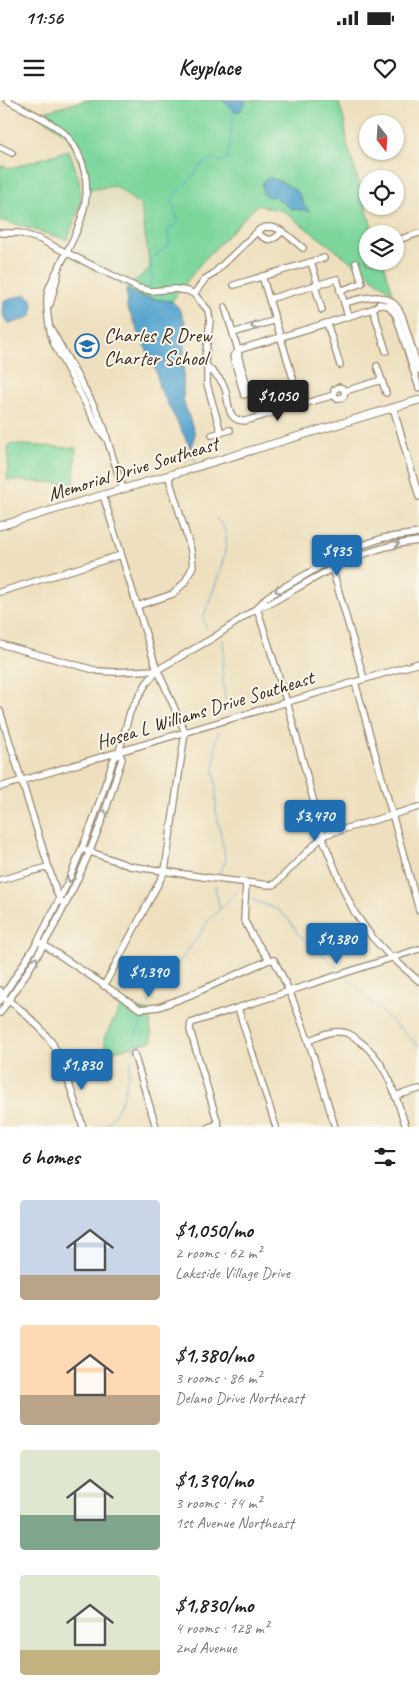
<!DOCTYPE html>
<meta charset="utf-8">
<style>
body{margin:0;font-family:Caveat,sans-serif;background:#f6f6f6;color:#222;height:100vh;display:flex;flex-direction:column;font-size:19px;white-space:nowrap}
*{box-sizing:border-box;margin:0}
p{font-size:16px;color:#767676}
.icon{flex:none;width:28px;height:28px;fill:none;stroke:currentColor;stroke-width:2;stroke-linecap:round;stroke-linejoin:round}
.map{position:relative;height:1027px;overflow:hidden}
.side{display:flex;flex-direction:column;background:#fff;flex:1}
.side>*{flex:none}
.needle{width:32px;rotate:163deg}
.tools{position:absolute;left:359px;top:15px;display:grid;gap:10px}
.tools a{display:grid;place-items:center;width:45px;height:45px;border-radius:50%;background:#fff;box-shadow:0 1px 4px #0004;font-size:25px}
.price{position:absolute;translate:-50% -42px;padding:0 11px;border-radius:5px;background:#1f6fb2;color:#fff;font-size:16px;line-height:32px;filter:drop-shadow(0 1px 2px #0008)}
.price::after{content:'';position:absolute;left:50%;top:30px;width:15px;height:11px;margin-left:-8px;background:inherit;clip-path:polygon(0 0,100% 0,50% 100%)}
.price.current{background:#222;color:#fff}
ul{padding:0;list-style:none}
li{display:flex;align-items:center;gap:15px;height:125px;padding:0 20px}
li span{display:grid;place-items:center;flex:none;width:140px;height:100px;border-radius:5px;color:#555}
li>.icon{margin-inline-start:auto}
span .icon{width:60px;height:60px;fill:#fffc;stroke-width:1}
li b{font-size:21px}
h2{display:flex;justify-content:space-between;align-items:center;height:60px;padding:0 20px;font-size:21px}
.status{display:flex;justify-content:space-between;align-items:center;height:35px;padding:0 25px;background:#fff;direction:ltr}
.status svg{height:14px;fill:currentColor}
header{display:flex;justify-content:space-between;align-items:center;height:65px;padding:0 20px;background:#fff;font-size:22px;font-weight:700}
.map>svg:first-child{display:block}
</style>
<div class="status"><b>11:56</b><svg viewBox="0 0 49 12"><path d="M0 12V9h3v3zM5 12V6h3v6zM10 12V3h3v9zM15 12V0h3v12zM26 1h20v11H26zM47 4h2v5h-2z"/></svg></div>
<header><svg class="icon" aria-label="menu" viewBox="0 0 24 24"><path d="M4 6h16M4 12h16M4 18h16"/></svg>Keyplace<svg class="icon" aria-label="heart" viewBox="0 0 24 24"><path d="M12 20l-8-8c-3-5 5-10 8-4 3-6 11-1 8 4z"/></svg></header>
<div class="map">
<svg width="419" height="1027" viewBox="0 0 419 1027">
<rect width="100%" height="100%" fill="#fbf7ec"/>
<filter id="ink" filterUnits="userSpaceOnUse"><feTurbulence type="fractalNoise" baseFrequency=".02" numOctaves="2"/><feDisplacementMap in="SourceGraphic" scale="10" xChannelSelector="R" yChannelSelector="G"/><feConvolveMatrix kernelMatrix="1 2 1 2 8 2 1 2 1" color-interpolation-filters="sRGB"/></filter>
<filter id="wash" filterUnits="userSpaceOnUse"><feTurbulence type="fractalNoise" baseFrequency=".0096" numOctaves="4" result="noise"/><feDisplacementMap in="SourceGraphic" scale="20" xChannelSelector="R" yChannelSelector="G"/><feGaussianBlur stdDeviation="1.12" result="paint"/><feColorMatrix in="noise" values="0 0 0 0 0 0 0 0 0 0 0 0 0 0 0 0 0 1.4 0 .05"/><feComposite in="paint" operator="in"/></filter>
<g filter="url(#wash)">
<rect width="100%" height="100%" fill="#eee0be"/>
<!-- built -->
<path fill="#dfddbb" d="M116 86 138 104H141L150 168 126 189 63 158 85 104V90Z"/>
<!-- green -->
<g fill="#7cd69c" stroke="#5c805d">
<path d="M86 0H338L345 23 347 43 374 134H368V161H383L393 193 283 111 257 105 201 163 172 201C155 200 141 197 126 189L150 168 141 105 138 104 116 86 85 90 82 68 68 36 37 14Z"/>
<path d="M69 50 79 79 81 103 67 140 5 121 0 122V66L11 68Z"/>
<path d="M9 344 76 348 74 384 7 380Z"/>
<path d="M122 904 149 912 152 941 106 953 104 938Z"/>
</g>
<!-- water -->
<g fill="#55a4cf" stroke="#486776">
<path d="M222 0H246L245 4 240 11H234Z"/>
<path d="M269 78C276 78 295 88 299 94 303 100 302 106 310 111L292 109 274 96 268 97 263 94 262 84 265 79Z"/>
<path d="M126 189 139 196 153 199 172 201 178 207 185 221 183 300 195 334 191 349 159 287 156 271 127 207Z"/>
<path d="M26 194 29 196 33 203 32 216 14 223H8C1 217 3 209 4 201Z"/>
</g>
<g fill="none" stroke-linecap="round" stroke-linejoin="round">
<!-- stream -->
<g stroke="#55a4cf" stroke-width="1">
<path d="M149 187 152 179 151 160 169 144 168 132 170 128 179 122 172 103 174 95 193 76 202 64 211 59H216L220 62 228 58 234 10"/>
<path d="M193 342V357L196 362"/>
<path d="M206 528 203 519C209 500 232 448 225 431 223 425 219 422 216 418"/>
<path d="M223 540 224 555 222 568 226 610"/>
<path d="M218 775 226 761 216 711V685L214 672 216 639 219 631"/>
<path d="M216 785 215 788 220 809"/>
<path d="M249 798 278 810 288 819 300 836 338 868"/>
<path d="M348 877 374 905 419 946"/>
<path d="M149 905V902L196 840 209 820 238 791"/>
<path d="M133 952C134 937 139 920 151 913"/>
<path d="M103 1027C123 1013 127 981 132 958"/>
</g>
</g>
</g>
<g filter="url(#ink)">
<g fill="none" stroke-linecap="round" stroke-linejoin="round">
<!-- minor casing -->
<g stroke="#94856e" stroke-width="8">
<g id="minor">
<path d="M7 0C25 10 52 21 66 35 75 45 82 60 85 73 91 106 76 135 61 163 56 173 51 181 48 191 45 203 49 232 54 244L100 331 107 339"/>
<path d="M0 47 12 53"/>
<path d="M257 132C266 142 274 142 282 131"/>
<path d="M0 133H19L39 139 138 188 151 191 175 189 188 191 194 194 208 210 210 221 205 259 207 266V284L221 333"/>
<path d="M395 141 419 133"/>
<path d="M311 162 318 185"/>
<path d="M262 176 293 278"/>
<path d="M234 185 324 158"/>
<path d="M315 186 322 210"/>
<path d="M340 191 362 183 356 163"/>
<path d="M194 194 205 179 213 174 260 129C277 121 290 138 303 148"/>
<path d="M269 199 337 179 348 216"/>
<path d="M344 203C367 197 391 189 402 216L419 271"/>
<path d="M50 204 58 174"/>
<path d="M225 207 238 250 373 209 379 204 389 206 396 215 419 288"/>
<path d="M373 209 386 251"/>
<path d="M327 223 340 265"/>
<path d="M51 229 94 306 105 330 107 339 123 389"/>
<path d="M233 233 276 220"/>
<path d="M238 252 233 256 244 295 249 293 239 259 238 250"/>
<path d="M207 266C212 272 219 277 223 284 231 297 223 321 245 321L334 295 336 298H341L344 296 345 291 382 280"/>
<path d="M377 266 386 293"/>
<path d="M334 295V290L339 287 342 288 345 291"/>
<path d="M393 307 419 397"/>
<path d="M212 335 230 330"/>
<path d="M103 395 155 564 185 632 165 771 104 886"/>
<path d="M332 468 364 579"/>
<path d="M0 492 121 455"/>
<path d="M137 506 173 494 185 482 193 466 191 450 168 375"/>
<path d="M259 507 271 503C319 476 362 446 419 441"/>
<path d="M257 508 289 609 325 744 345 793 355 813 372 837 388 854 419 881"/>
<path d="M0 544 98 571 114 572 157 570"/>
<path d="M355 582 419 810"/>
<path d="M0 611 56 791 60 800 62 802"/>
<path d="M0 687 419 563"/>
<path d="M82 749 130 766 224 780 270 785 275 784 324 735 419 707"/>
<path d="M0 780 48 767"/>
<path d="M246 783 244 820 252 835 269 860H274C302 912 318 971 335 1027"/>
<path d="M41 843 140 909 159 907 188 896 269 860"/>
<path d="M0 890 3 897 20 909 40 928 53 944 65 971 83 1027"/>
<path d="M0 901 38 841 68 782 92 724 113 661 119 652 130 612 146 584 157 570 213 538 257 508 267 497 343 453 360 446 383 438 419 433"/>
<path d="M238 908 276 1027"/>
<path d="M0 913C41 855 74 794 99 728 108 706 114 682 122 659L119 652"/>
<path d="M308 941C318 937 330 930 341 932 348 932 353 936 358 940 387 960 395 995 406 1027"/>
<path d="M134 954 156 1027"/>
<path d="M395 996 419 989"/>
<path d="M209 1027 218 1024"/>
<path d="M219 1027 190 930 191 923 419 849"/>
</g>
</g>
<!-- major casing -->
<g stroke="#94856e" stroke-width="9">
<path id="major" d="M0 426 419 300"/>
</g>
<!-- minor -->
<use href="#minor" stroke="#fff" stroke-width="5.5"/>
<!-- major -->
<use href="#major" stroke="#fff" stroke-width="7"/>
</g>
<!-- one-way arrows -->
<defs><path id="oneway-chevron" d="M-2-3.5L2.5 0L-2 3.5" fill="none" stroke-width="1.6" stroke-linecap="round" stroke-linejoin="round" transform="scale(1.25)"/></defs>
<g stroke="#a79f9a">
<use href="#oneway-chevron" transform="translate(254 226) rotate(163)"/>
<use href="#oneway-chevron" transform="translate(396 444) rotate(-10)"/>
<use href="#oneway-chevron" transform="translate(278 490) rotate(150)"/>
<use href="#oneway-chevron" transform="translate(104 713) rotate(-72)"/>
<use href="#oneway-chevron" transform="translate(70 779) rotate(114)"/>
<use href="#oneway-chevron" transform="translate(35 860) rotate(-58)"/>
</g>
</g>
<!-- icons -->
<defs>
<g id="school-ring" transform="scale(1.25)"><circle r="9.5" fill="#fbf7ec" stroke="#1f6fb2" stroke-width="1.5"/><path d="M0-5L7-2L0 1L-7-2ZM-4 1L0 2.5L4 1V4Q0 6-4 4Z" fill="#1f6fb2"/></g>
</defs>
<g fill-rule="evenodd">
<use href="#school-ring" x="87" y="246"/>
</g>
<g text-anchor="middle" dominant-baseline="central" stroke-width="4" stroke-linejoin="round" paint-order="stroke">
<!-- poi labels -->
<g font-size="20" fill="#3b2a1e" stroke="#fbf7ec" text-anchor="start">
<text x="104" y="235">Charles R Drew<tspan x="104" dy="23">Charter School</tspan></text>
</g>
<!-- street labels -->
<g font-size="20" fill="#3b2a1e" stroke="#fbf7ec">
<text transform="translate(133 369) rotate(-17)">Memorial Drive Southeast</text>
<text transform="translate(205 610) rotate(-17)">Hosea L Williams Drive Southeast</text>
</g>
</g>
</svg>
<div class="tools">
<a><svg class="needle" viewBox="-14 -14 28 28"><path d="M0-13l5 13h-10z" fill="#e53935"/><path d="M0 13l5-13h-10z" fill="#767676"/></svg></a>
<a><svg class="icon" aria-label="locate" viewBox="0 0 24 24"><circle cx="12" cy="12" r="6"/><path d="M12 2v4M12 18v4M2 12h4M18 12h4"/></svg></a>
<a><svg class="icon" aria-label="layers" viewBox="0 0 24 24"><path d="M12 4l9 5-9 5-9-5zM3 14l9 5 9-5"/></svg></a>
</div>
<b class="price current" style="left:278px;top:322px">$1,050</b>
<b class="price" style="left:337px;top:477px">$935</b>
<b class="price" style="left:315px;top:742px">$3,470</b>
<b class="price" style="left:337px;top:865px">$1,380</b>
<b class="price" style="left:149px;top:898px">$1,390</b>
<b class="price" style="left:82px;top:991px">$1,830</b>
</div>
<section class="side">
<h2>6 homes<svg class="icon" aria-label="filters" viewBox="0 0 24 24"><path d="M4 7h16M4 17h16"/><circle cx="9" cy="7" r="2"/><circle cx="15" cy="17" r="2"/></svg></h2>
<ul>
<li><span style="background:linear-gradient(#c9d6e8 75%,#b9a48a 0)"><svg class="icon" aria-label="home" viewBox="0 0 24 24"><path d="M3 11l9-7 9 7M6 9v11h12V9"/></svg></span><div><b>$1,050/mo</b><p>2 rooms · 62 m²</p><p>Lakeside Village Drive</p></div></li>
<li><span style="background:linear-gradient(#ffd9b3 70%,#b9a48a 0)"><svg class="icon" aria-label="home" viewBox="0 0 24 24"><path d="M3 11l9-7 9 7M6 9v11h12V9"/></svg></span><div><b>$1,380/mo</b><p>3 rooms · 86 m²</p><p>Delano Drive Northeast</p></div></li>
<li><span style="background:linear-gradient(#dfe7d0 65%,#7fa58c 0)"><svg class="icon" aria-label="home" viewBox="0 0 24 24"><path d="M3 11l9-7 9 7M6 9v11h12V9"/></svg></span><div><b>$1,390/mo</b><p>3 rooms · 74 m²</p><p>1st Avenue Northeast</p></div></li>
<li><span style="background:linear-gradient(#dfe7d0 75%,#c2b280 0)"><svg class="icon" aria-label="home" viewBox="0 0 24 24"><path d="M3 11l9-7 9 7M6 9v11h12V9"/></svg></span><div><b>$1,830/mo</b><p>4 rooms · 128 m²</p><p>2nd Avenue</p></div></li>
</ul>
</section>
